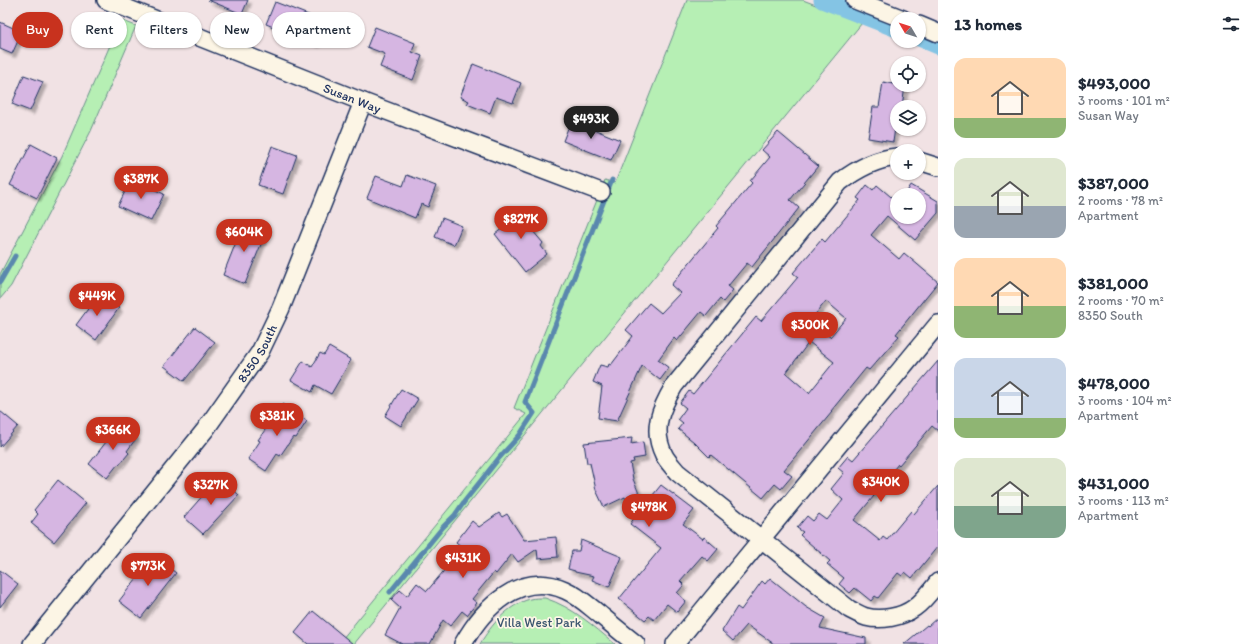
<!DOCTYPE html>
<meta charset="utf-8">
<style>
body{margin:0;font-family:Itim,sans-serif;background:#f2f2f3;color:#1f2937;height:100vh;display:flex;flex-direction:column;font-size:15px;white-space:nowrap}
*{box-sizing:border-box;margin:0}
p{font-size:13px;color:#747a83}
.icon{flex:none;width:22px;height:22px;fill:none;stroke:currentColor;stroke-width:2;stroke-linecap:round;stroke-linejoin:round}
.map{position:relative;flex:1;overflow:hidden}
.side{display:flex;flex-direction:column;background:#fff;width:320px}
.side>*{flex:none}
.guide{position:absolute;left:12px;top:12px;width:380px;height:36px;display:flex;gap:8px}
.needle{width:26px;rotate:309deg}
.buttons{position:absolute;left:890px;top:12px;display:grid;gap:8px}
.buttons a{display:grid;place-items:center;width:36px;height:36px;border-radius:50%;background:#fff;box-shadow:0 1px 3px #0004;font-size:20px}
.price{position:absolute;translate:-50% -34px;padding:0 9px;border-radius:14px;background:#c8321e;color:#fff;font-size:13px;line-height:26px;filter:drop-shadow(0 1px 2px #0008)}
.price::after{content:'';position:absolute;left:50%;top:24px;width:12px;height:9px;margin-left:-6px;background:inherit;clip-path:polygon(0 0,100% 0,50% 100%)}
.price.selected{background:#222;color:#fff}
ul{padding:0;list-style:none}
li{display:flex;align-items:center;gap:12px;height:100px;padding:0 16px}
li span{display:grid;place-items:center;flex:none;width:112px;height:80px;border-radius:12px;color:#555}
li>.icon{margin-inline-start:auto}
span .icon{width:48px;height:48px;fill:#fffc;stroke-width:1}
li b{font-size:17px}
h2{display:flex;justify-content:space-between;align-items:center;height:48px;padding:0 16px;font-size:17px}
.pill{padding:0 14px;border-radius:18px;background:#fff;box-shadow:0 1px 3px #0004;font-size:14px;line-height:36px}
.pill.selected{background:#c8321e;color:#fff}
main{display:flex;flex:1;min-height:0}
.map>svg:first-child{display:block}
</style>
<main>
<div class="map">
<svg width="938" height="644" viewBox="0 0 938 644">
<defs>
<filter id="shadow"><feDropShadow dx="3.5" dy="3.5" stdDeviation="1" flood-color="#0004"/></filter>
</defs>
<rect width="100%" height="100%" fill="#f1e2e4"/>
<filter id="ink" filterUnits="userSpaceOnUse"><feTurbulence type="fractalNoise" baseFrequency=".025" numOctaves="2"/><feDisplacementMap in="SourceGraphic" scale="8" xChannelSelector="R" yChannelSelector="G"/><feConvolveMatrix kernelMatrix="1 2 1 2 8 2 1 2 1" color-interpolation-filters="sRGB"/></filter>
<g filter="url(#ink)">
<!-- green -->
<g fill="#b6efb4" stroke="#688f89">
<path d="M687 0H803L862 23 354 644H338L526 414 514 408 605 180 615 183Z"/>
<path d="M121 20 136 26 91 131 11 286 0 299V274L62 156Z"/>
<path d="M545 598C574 608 592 625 615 644H480C491 625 508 605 530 599 534 598 540 598 545 598Z"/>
</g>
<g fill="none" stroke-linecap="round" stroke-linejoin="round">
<!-- stream -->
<g stroke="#5a88ae" stroke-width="5">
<path d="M0 282 15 256"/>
<path d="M390 592 443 527 455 515 464 502 499 458 519 436 534 413 525 402 612 180"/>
</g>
<!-- canal -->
<g stroke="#84c4e4" stroke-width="17">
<path d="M822 0 897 29"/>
<path d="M919 38 938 46"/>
</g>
</g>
<!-- building -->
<g fill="#d6b6e2" stroke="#1b2f5e" fill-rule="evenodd" filter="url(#shadow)">
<path d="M208 0H248L242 14Z"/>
<path d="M275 2 324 21 316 44 266 24Z"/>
<path d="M0 22 22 32 12 54 0 49Z"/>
<path d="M375 27 415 43 412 52 422 56 413 80 380 67 385 54 367 47Z"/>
<path d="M473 64 521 83 513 103 496 97 490 113 467 104 469 101 460 97Z"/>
<path d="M24 75 43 82 30 111 12 104Z"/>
<path d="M883 82 905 86 902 107H897V128H895L893 142 868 138 873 107H879Z"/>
<path d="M572 118 587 124 586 126 620 140 611 160 563 141Z"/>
<path d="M778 132 818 166 790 200 799 208 752 267 747 263 728 286 733 290 723 302 720 299 706 316 701 312 677 341 674 338 658 360 669 368 660 380 642 366 617 421 598 418 602 386 593 382 600 365 608 367 609 364 611 365 633 336 626 330 649 303 661 313 680 293 671 285 718 228 716 226 752 183 750 181 770 157 762 150Z"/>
<path d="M31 144 57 158 37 198 10 185Z"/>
<path d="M272 146 297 155 283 194 258 185Z"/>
<path d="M407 175 436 186 428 207 421 204 415 218 367 198 376 176 403 186Z"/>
<path d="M131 179 164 194 151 221 118 206Z"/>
<path d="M867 185 873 190 877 185 897 202V217H919V195H905L911 185 938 201V213L915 240 887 216 871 235 899 259 904 253 938 282 896 334 899 336 869 370 866 368 831 411 832 412 784 470 792 476 781 489 775 484 763 498 711 455 709 457 694 442 678 429 683 423 678 419 686 408 680 403 689 391 693 394 756 317 761 321 798 277 793 273 822 239 825 242 860 200 857 198ZM826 301 846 318 830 337 809 322ZM809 342 834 362 809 393 786 373Z"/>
<path d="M512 209 518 217 524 212 536 227 532 230 543 243 541 246 547 254 525 272 495 234 503 228 497 222Z"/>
<path d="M442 218 462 226 454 245 435 237Z"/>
<path d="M244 222 266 232 245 284 223 275Z"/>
<path d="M99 294 119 308 96 340 76 325Z"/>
<path d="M195 327 215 342 184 381 164 366Z"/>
<path d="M329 347 351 360 331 394 315 385 312 392 291 380 303 361 312 367 320 353 324 355Z"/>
<path d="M938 361V431L932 426 899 465 898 464 873 495 874 496 854 520 880 541 883 537 887 540 911 511 914 514 938 486V546L912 578 905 572 902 576 898 573 878 598 875 596 871 601 855 588 850 593 839 584 844 578 827 564 830 561 800 535 803 532 797 528 807 516 813 521 819 514 827 520 843 500 831 489 844 473 838 468 848 456 853 460Z"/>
<path d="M401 389 418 399 401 426 385 416Z"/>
<path d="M283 404 307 421 296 438 293 437 280 456 277 454 266 471 248 459 260 441 258 440Z"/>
<path d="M0 411 18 426 0 447Z"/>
<path d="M120 424 137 437 127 451 129 453 119 465 118 464 107 478 89 464Z"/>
<path d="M632 438 631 444 643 442 645 457 633 459 634 462 630 463 633 479 644 506 661 485 694 510 683 524 703 539 704 537 718 549 708 561 702 556 680 581 684 585 677 593 686 601 677 612 667 604 654 620 649 616 645 620 619 599 661 548 630 524 635 517 625 497 604 507 596 490 590 463H587L584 443Z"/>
<path d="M219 477 239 495 203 534 184 517Z"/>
<path d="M58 480 86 503 54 542 31 523 38 514 34 510Z"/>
<path d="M499 513 502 517 507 514 524 540 556 537 558 557 538 559 537 549 518 562 512 554 496 574 494 572 472 599 477 603 467 615 462 611 450 626 443 620 430 644H402L385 635 400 608 391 600 400 590 407 596 417 583 427 591 463 548 456 542 472 521 479 527Z"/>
<path d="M581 540 622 557 609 587 592 580 594 576 575 572V571L568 569 572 551H579Z"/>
<path d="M154 556 176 573 141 618 119 601Z"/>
<path d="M0 570 18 584 0 607Z"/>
<path d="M770 578 806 607 825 618 820 628 866 638V644H774L747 625 733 641 722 631 737 607 741 610 762 581 765 584Z"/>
<path d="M313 611 353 644H308L295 633Z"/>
<path d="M938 617V644H904L927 625 928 626Z"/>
</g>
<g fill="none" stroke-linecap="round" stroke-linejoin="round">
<!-- minor casing -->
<g stroke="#1b2f5e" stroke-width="20">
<g id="minor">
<path id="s1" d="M106 0 363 102 601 192"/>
<path d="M855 0 903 19"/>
<path d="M919 25 938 33"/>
<path d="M897 157C876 159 857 169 840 182L674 386C661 408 651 429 664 455 667 461 673 467 677 472L849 609C855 612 860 615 866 617 881 621 902 617 914 608 924 601 931 591 938 582"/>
<path d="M919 161 938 167"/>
<path id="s2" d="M32 644 205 430 260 352 281 308 363 102"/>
<path d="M463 644C483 608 520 570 565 590 577 595 588 605 598 613 610 623 623 634 636 644"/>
<path d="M675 644 938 324"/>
</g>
</g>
<!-- minor -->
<use href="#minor" stroke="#fcf5e5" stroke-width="17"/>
</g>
</g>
<g text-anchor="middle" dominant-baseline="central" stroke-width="3.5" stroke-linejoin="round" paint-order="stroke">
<!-- street labels -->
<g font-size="13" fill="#1b2f5e" stroke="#fcf5e5">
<text stroke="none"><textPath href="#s1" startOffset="265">Susan Way</textPath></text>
<text stroke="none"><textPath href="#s2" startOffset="368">8350 South</textPath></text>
</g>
<!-- park labels -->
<g font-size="13" fill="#3a556f" stroke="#fcf5e5">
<text x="539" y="622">Villa West Park</text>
</g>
</g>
</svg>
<div class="buttons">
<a><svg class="needle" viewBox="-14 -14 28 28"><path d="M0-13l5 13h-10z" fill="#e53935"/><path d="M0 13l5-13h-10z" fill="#747a83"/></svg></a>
<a><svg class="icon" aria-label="locate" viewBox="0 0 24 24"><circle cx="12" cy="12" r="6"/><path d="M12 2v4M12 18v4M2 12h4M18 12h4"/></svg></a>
<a><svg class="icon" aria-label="layers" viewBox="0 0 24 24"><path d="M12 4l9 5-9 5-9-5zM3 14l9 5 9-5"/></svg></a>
<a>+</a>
<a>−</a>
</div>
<b class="price selected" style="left:591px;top:140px">$493K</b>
<b class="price" style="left:141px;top:200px">$387K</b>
<b class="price" style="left:521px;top:240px">$827K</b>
<b class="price" style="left:244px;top:253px">$604K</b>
<b class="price" style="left:97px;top:317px">$449K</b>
<b class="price" style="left:810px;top:346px">$300K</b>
<b class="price" style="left:277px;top:437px">$381K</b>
<b class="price" style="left:113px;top:451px">$366K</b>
<b class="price" style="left:881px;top:503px">$340K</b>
<b class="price" style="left:211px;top:506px">$327K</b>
<b class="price" style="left:649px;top:528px">$478K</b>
<b class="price" style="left:463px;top:579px">$431K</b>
<b class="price" style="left:148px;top:587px">$773K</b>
<div class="guide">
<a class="pill selected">Buy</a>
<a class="pill">Rent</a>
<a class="pill">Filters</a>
<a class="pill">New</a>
<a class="pill">Apartment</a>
</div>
</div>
<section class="side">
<h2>13 homes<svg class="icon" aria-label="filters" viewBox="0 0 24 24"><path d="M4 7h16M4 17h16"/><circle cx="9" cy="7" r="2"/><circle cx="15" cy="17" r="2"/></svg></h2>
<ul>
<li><span style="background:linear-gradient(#ffd9b3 75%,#8fb573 0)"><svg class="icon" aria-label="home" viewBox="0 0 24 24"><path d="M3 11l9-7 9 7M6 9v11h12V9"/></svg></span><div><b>$493,000</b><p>3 rooms · 101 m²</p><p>Susan Way</p></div></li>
<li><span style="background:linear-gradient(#dfe7d0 60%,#9aa5b1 0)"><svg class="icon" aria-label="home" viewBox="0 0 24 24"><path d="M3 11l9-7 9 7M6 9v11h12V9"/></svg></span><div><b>$387,000</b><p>2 rooms · 78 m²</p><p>Apartment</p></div></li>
<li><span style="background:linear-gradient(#ffd9b3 60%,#8fb573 0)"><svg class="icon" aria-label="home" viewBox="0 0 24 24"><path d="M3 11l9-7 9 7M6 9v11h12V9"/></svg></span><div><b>$381,000</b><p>2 rooms · 70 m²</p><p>8350 South</p></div></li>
<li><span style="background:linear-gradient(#c9d6e8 75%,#8fb573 0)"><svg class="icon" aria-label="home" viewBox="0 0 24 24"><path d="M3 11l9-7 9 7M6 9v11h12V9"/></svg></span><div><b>$478,000</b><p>3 rooms · 104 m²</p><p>Apartment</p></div></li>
<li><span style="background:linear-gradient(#dfe7d0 60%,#7fa58c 0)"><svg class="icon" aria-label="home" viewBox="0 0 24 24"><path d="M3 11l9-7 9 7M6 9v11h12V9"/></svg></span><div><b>$431,000</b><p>3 rooms · 113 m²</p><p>Apartment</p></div></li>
</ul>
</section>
</main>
